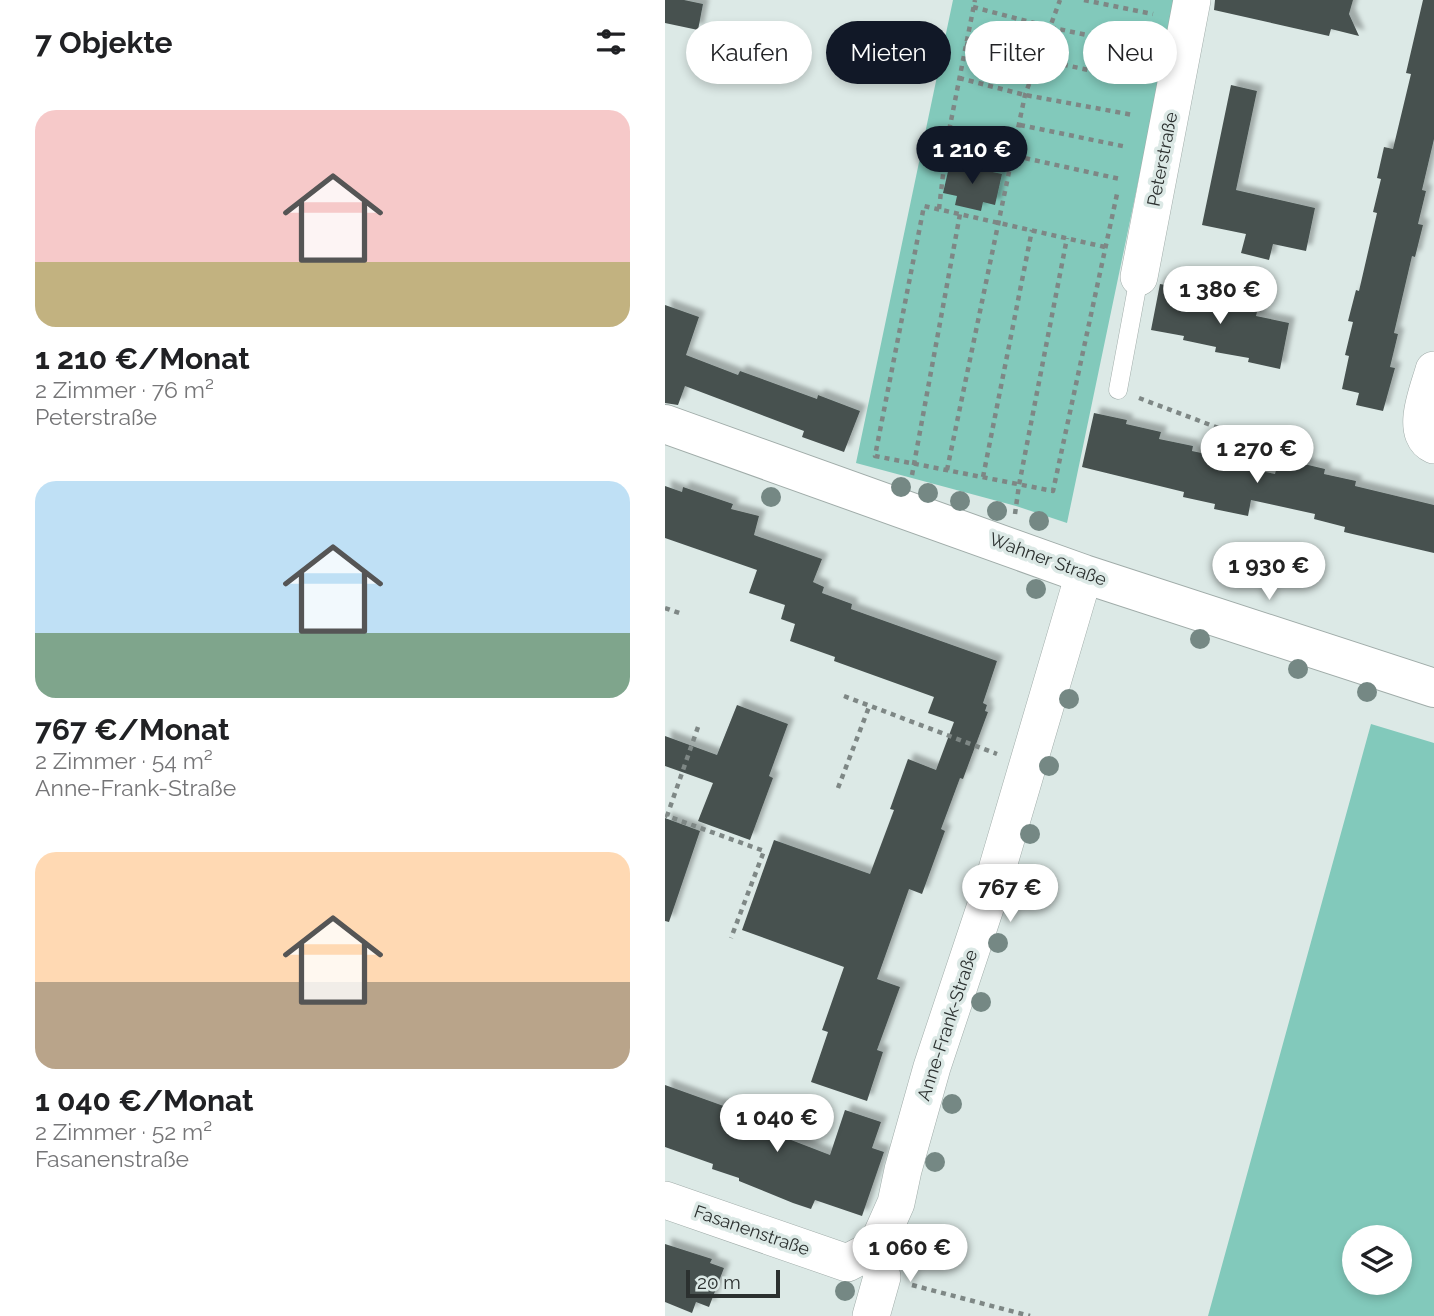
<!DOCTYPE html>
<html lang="de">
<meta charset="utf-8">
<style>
body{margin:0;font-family:Raleway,sans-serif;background:#f2f2f2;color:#202124;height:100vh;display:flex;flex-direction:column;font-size:26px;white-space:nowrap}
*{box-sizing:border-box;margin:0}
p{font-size:23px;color:#757577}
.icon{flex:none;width:38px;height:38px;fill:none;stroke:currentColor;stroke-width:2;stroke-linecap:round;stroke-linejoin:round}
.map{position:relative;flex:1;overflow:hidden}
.panel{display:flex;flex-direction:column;background:#fff;width:665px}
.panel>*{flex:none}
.hud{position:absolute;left:21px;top:21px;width:642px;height:63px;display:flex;gap:14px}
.fabs{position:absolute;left:677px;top:1225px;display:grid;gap:14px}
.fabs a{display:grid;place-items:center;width:70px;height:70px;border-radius:50%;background:#fff;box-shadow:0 4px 10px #0003;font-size:35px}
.scale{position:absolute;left:21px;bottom:18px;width:94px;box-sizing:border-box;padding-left:7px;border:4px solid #2b302f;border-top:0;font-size:19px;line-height:24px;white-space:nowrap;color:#2b302f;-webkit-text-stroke:5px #dce9e6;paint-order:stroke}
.price{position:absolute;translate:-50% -60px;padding:0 16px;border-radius:24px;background:#fff;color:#222;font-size:23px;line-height:46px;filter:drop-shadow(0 2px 4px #0008)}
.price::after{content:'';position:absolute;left:50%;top:42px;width:21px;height:16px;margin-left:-10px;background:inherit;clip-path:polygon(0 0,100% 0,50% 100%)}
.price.selected{background:#111827;color:#fff}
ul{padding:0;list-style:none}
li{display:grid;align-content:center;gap:14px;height:371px;padding:0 35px}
li span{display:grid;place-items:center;height:217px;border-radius:21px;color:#555}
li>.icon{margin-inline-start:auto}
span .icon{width:126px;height:126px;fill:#fffc;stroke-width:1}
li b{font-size:30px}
h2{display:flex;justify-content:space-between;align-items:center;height:84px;padding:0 35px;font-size:30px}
.chip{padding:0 24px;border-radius:32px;background:#fff;box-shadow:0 4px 10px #0003;font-size:24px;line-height:63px}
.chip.selected{background:#111827;color:#fff}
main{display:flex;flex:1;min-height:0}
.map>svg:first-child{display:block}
</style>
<main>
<section class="panel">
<h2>7 Objekte<svg class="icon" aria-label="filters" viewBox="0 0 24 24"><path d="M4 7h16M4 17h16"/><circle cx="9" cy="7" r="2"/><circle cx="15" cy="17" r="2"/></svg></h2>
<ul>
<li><span style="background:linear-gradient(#f6c9c9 70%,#c2b280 0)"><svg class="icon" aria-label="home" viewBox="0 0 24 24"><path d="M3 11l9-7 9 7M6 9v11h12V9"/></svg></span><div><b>1 210 €/Monat</b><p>2 Zimmer · 76 m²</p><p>Peterstraße</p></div></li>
<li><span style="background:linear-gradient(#bfe0f5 70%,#7fa58c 0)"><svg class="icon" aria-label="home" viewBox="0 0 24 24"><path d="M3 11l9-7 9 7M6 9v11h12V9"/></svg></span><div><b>767 €/Monat</b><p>2 Zimmer · 54 m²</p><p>Anne-Frank-Straße</p></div></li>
<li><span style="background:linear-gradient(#ffd9b3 60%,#b9a48a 0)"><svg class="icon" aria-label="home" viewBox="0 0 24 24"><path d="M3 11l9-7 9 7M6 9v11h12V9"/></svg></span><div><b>1 040 €/Monat</b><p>2 Zimmer · 52 m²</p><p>Fasanenstraße</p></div></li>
</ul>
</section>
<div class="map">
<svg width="769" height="1316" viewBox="0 0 769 1316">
<defs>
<filter id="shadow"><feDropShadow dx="6" dy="-6" stdDeviation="2" flood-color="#0004"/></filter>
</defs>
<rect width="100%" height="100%" fill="#dce9e6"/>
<!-- green -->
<g fill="#82c9bb" fill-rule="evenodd">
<path d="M288 0H515L485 125 402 523 351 506 191 463Z"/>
<path d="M706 724 769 743V1316H543ZM735 1237V1283H690V1237Z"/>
</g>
<!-- building -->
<g fill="#47514f" filter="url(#shadow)">
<path d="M0 0H19L38 4 33 30 0 23Z"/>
<path d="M550 0H688L684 14 694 36 666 29 664 36 549 10Z"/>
<path d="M758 0H769V139L757 190 761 191 753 224 758 225 750 257 747 256 729 333 733 334 725 367 730 368 718 411 691 405 694 393 677 389 684 356 680 355 688 322 683 321 691 290 694 291 712 213 708 212 716 179 712 178 719 147 728 149 746 74 741 73Z"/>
<path d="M566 85 592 91 571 190 650 208 641 251 608 244 604 260 576 253 581 234 537 225Z"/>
<path d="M285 163 337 174 330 205 318 202 316 211 290 205 292 196 278 193Z"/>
<path d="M495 284 527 290 526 294 559 300 558 306 592 312 591 316 624 323 615 369 583 362 584 358 550 352 551 347 518 340 519 336 486 330Z"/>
<path d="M0 305 34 317 21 355 73 375 75 371 152 399 153 395 195 411 179 452 137 437 139 431 20 386 13 405 0 403Z"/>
<path d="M429 413 462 420 461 424 496 432 494 439 528 446 527 451 560 458 558 463 610 474 614 458 660 469 659 474 691 481 690 486 769 505V553L679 532 680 527 649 519 650 514 586 500 583 516 549 509 550 504 518 497 519 492 417 467Z"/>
<path d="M0 486 17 492 18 487 68 504 66 509 94 516 89 535 157 559 148 582 159 587 157 593 187 604 186 609 332 661 318 703 322 705 320 711 323 712 298 779 295 778 276 829 280 831 257 894 244 889 212 979 235 987 212 1050 218 1052 202 1101 146 1082 163 1032 157 1030 179 967 77 930 109 840 205 874 229 810 225 809 243 759 271 770 289 722 263 713 269 697 169 661 170 657 125 641 130 624 116 619 120 605 84 593 92 570 0 538Z"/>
<path d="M72 705 123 724 104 776 108 778 85 840 33 821 48 783 0 766V736L52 755Z"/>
<path d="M0 818 35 831 4 922 0 921Z"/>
<path d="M0 1085 67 1109 64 1116 165 1155 180 1110 216 1122 207 1148 219 1152 197 1216 150 1200 146 1209 128 1203 74 1181V1178L47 1169 48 1164 0 1147Z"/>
<path d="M0 1244 47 1259 45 1263 59 1268 44 1307 31 1302 27 1313 0 1302Z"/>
</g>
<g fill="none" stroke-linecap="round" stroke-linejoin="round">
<!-- lane casing -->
<g stroke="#a0aca9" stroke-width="19">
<path id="lane" d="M453 390 474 277"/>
</g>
<!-- street casing -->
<g stroke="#a0aca9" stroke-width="38">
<g id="street">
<path d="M474 277 527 0"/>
<path d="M769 370C764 389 744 434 769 445"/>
<path d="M0 1200 182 1263 211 1248"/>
<path d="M206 1316 217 1277 211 1248 231 1203 238 1170 267 1067 326 890 419 574"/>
</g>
</g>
<!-- secondary casing -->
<g stroke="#a0aca9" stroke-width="40">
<path id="secondary" d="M0 424 419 574 769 688"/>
</g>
<!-- path -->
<g stroke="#7e8785" stroke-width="4.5" stroke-dasharray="5 5" stroke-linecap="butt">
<path d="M419 0 488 14"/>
<path d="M308 7 384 27 483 48"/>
<path d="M300 44 476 81"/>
<path d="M294 78 360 95 468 115"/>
<path d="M355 125 462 147"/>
<path d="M282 141 455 179"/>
<path d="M274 209 282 141 310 0"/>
<path d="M440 247 259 206 210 456 388 491 452 194"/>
<path d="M474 398 601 446"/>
<path d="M282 470 360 95 395 0"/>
<path d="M247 475 295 214"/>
<path d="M318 477 367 230"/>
<path d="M350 514 354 485 402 238"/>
<path d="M0 608 17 614"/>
<path d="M179 696 332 754"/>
<path d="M33 727 2 816 99 851 66 938"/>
<path d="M173 788 204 707"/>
<path d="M247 1285 365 1316"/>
</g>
<!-- lane -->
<use href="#lane" stroke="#fff" stroke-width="18"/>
<!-- street -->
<use href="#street" stroke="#fff" stroke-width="37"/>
<!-- secondary -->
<use href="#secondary" stroke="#fff" stroke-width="38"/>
</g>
<!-- trees -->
<g fill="#758884">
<circle cx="236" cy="487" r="10"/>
<circle cx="263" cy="493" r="10"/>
<circle cx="106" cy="497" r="10"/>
<circle cx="295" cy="501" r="10"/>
<circle cx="332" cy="511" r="10"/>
<circle cx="374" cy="521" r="10"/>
<circle cx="371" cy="589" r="10"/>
<circle cx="535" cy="639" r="10"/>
<circle cx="633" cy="669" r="10"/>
<circle cx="702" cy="692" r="10"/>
<circle cx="404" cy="699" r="10"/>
<circle cx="384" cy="766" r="10"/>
<circle cx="365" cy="834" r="10"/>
<circle cx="333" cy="943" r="10"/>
<circle cx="316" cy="1002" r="10"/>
<circle cx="287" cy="1104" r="10"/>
<circle cx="270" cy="1162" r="10"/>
<circle cx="180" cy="1291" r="10"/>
</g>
<g text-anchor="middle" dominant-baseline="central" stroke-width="7" stroke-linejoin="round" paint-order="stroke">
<!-- street labels -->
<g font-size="18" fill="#2b302f" stroke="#dce9e6">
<text transform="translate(497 159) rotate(-79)">Peterstraße</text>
<text transform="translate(383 559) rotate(20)">Wahner Straße</text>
<text transform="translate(282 1025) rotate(-72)">Anne-Frank-Straße</text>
<text transform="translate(87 1230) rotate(19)">Fasanenstraße</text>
</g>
</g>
</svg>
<div class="fabs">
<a><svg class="icon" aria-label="layers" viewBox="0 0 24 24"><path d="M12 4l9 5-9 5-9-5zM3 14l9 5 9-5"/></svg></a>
</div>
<div class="scale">20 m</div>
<b class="price selected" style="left:307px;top:186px">1 210 €</b>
<b class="price" style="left:555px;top:326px">1 380 €</b>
<b class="price" style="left:592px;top:485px">1 270 €</b>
<b class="price" style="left:604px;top:602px">1 930 €</b>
<b class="price" style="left:345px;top:924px">767 €</b>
<b class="price" style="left:112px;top:1154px">1 040 €</b>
<b class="price" style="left:245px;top:1284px">1 060 €</b>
<div class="hud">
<a class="chip">Kaufen</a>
<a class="chip selected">Mieten</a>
<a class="chip">Filter</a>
<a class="chip">Neu</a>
</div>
</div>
</main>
